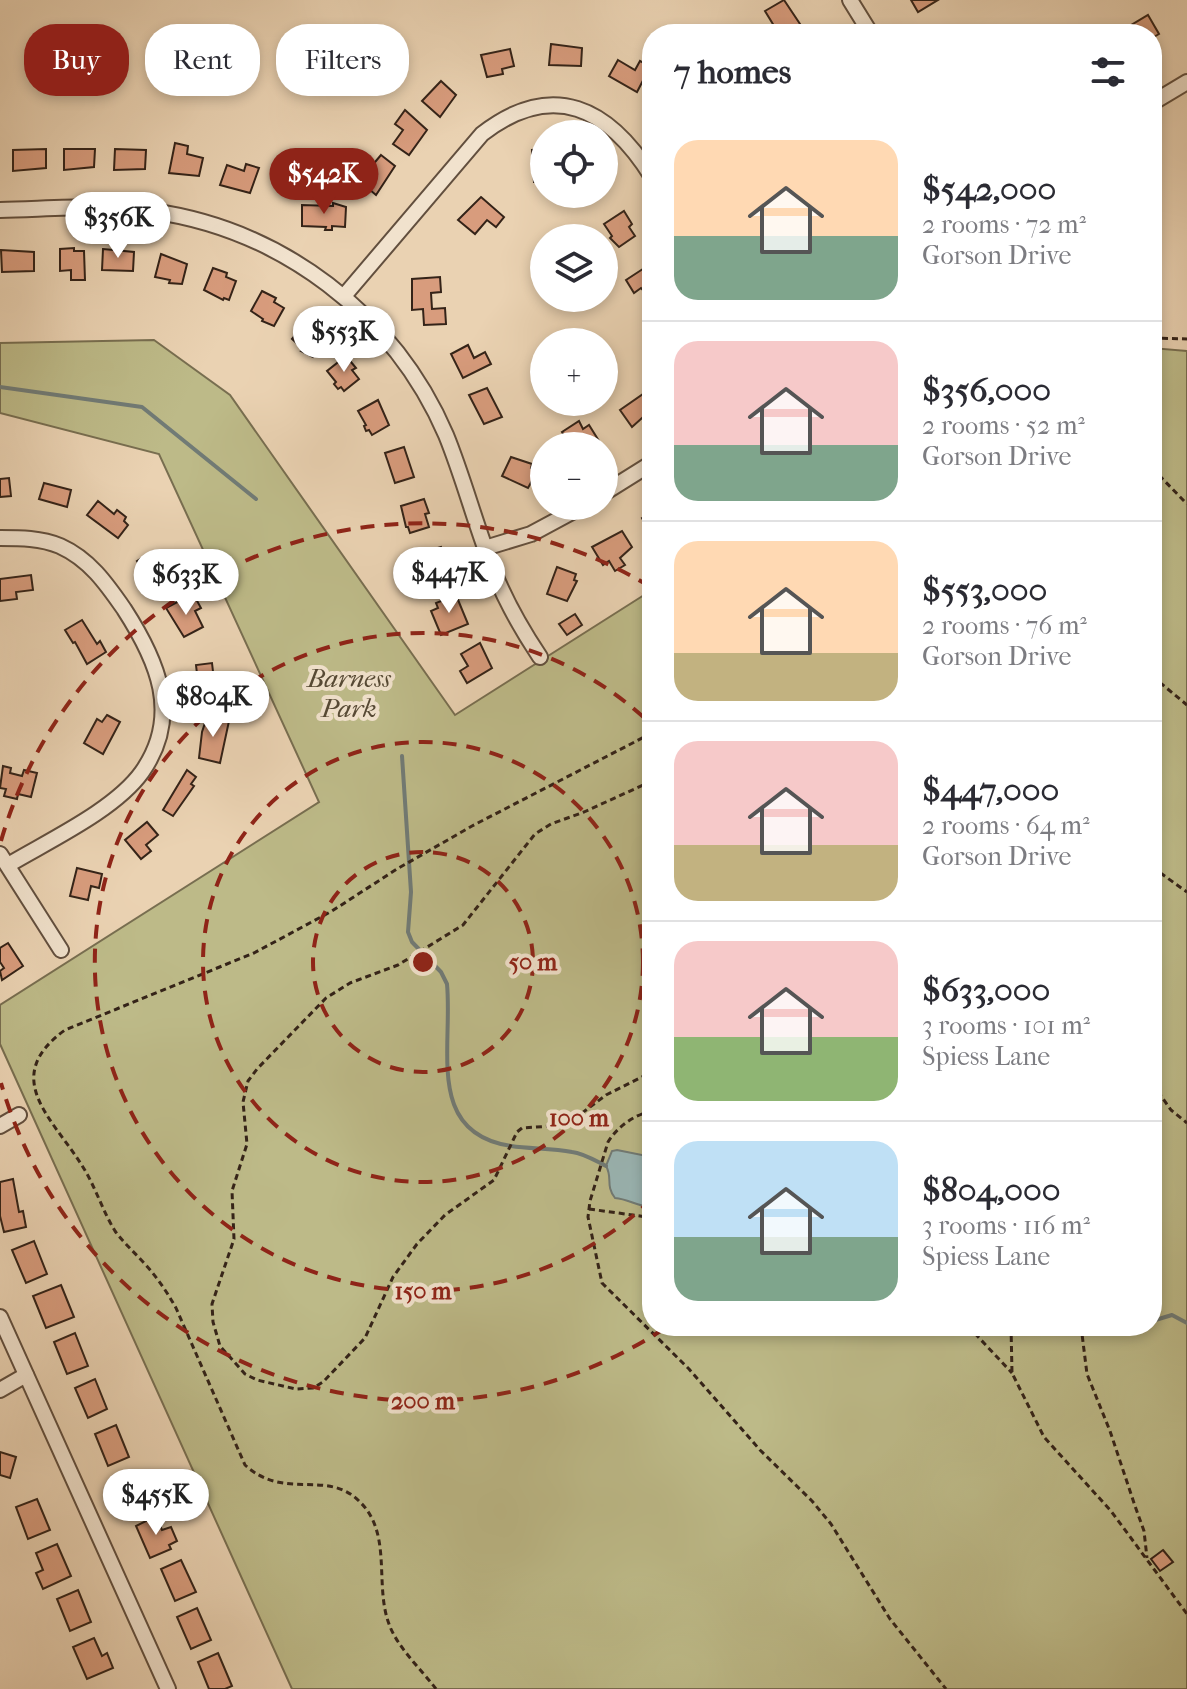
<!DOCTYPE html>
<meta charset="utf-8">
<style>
body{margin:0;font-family:"IM FELL French Canon",serif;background:#f2f2f3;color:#2b2b33;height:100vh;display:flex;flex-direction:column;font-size:30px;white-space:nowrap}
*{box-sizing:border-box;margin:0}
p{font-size:26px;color:#7c7c81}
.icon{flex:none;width:44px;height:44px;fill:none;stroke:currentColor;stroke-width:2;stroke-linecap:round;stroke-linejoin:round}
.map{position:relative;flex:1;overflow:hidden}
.drawer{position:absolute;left:642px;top:24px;width:520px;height:1312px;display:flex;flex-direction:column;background:#fff;border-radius:32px;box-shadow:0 4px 12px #0003}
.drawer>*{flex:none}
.banner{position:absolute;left:24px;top:24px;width:498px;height:72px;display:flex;gap:16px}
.tools{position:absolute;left:530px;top:120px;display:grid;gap:16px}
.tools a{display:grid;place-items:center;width:88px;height:88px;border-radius:50%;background:#fff;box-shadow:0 4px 12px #0003;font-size:40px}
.price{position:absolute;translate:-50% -68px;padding:0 18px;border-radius:28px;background:#fff;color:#222;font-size:26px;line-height:52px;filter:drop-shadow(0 2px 4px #0008)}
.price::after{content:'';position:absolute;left:50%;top:48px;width:24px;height:18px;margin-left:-12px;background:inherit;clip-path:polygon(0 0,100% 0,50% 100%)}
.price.active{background:#8f2418;color:#fff}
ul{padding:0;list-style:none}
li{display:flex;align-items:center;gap:24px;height:200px;padding:0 32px}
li+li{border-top:2px solid #e1e1e2}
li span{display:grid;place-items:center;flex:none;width:224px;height:160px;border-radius:24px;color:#555}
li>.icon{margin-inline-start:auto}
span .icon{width:96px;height:96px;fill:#fffc;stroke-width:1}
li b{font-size:34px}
h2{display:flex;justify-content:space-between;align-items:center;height:96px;padding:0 32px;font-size:34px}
.pill{padding:0 28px;border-radius:32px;background:#fff;box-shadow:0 4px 12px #0003;font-size:28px;line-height:72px}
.pill.active{background:#8f2418;color:#fff}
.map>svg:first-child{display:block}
</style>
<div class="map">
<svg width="1187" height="1689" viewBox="0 0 1187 1689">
<rect width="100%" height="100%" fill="#ead2b2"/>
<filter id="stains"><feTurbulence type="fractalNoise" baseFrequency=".0025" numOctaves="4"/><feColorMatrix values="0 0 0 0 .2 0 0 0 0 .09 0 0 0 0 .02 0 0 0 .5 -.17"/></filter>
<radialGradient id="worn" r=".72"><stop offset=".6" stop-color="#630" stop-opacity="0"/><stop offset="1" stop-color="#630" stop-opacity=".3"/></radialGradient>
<!-- green -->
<path fill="#bdba88" stroke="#786e50" stroke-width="2" d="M154 340 230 395 455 715 652 590V1326H1152V348L1187 351V1689H292L0 1044V1005L319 802 159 454 0 413V343Z"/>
<!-- water -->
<path fill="#9ab6b5" stroke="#717b76" stroke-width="2" d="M617 1150 652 1157 650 1207C637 1206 628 1199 615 1198 605 1185 613 1178 606 1166L612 1151Z"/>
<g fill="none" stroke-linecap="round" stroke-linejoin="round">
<!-- stream -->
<g stroke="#717b76" stroke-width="4">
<path d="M0 387 142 407 256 499"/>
<path d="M402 756 411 892 408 932 412 942 441 972 447 984C453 1048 425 1133 511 1146 531 1149 552 1148 572 1152 583 1153 596 1161 606 1166"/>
<path d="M1152 1321 1172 1315 1187 1323"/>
</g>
</g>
<!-- building -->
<g fill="#d89c7d" stroke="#342318" stroke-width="2">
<path d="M784 0 802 27 791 34H779L765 11Z"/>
<path d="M911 0H938L918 12Z"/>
<path d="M1148 15 1159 34 1152 38V34H1125L1123 30Z"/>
<path d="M551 44 582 48 581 66 549 65Z"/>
<path d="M510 49 514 66 502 69 503 74 487 77 481 55Z"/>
<path d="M618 60 635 70 640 61 650 67 637 92 609 76Z"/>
<path d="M441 81 456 95 440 117 422 101Z"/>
<path d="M405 110 427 130 409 155 393 144 403 130 395 124Z"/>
<path d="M175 143 188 146 187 154 203 158 199 176 169 173Z"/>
<path d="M46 149V168L13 171V150Z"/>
<path d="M64 149H95L94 167 64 170Z"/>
<path d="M115 149 146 150 145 169 114 170Z"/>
<path d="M544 149V182H534L532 150Z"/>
<path d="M381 155 395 166 376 195 356 178 367 165 370 168Z"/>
<path d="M246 164 259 168 250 193 220 185 227 165 244 171Z"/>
<path d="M481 197 504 217 496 227 487 220 475 234 458 220Z"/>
<path d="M333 203 346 207 345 227 332 226V230H325L326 227 302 226V205L333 206Z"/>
<path d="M624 211 632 224 629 227 635 236 619 247 610 238 612 236 604 224Z"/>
<path d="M74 248V251H84L85 280H71V270L60 271V249Z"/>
<path d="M103 249 134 252 133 271 102 270Z"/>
<path d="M1 250 34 252V271L2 272Z"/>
<path d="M161 254 187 264 182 284 169 283 170 280 155 277Z"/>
<path d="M652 263V300L641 288 634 293 626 280Z"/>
<path d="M213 268 227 273 226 277 236 281 229 300 224 298 223 300 204 290Z"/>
<path d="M440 277 441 292 431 293 432 309 445 308 446 324 424 325 423 309 412 310V279Z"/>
<path d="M262 291 276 298 274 302 284 308 274 326 262 321 263 319 251 311Z"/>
<path d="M307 321 320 332 317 335 325 342 313 357 301 351 303 349 292 339Z"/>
<path d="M468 345 474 358 485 352 491 364 463 378 451 354Z"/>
<path d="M346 356 356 368 352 370 359 379 344 391 341 387 338 389 334 384 336 382 327 371Z"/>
<path d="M487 388 502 417 484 424 469 395Z"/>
<path d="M646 392 652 401V409L632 427 620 410Z"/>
<path d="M378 400 389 425 372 435 369 430 366 431 364 426 366 425 358 411Z"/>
<path d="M579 421 583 429 589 425 599 441 592 446H571L562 432Z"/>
<path d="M404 447 414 477 395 483 385 453Z"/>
<path d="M511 457 532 464 531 468 535 470 544 461V481L538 485 534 477 528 488 502 476Z"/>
<path d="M9 478 11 496 0 497V479Z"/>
<path d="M44 483 71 490 67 507 39 499Z"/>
<path d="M424 499 429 513 425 514 429 527 410 533 408 527H406L401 506Z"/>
<path d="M98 501 114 514 117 510 126 517 124 521 128 525 118 538 87 515Z"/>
<path d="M652 512V535L642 518Z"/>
<path d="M622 531 632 547 620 558 625 565 615 571 609 561 603 565 592 547Z"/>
<path d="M441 547 445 560 441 561 446 575 426 581 425 575 422 576 417 554Z"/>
<path d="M152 552 159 564 167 559 175 572 153 586 137 561Z"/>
<path d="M557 567 576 574 574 580 577 581 567 601 547 594Z"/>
<path d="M31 575 33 590 16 592 17 599 0 601V579Z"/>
<path d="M456 595 468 624 441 635 431 611 438 608 436 603Z"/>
<path d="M196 599 201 608 195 611 203 627 184 637 166 608 181 600 184 606Z"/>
<path d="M575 614 582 625 567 635 559 624Z"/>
<path d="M82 620 97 644 100 641 106 652 87 664 75 642 73 643 65 630Z"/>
<path d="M480 643 492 668 467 683 460 671 468 666 461 654Z"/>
<path d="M212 663 214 680 222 679 223 688 199 691 196 665Z"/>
<path d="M107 715 120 722 103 754 84 743 97 719 102 722Z"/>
<path d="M207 717 229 721 220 763 199 758 202 732Z"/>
<path d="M3 766 11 768 10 773 22 776 24 770 37 773 31 797 18 794 17 799 4 796 6 789 0 788Z"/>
<path d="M187 770 196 777 191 784 194 786 173 816 163 810Z"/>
<path d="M147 822 158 835 146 845 151 851 141 859 125 840Z"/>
<path d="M77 868 102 874 99 888 91 886 88 900 70 896Z"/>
<path d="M8 943 23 966 2 980 0 971 4 968 0 962V948Z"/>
<path d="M13 1179 19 1212 23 1211 26 1227 4 1232 0 1216V1182Z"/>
<path d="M34 1241 47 1274 26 1283 12 1250Z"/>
<path d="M61 1285 74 1317 46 1328 33 1296Z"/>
<path d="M75 1333 88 1366 67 1374 54 1342Z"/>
<path d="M95 1379 107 1409 88 1418 75 1388Z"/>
<path d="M116 1425 129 1457 108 1466 95 1434Z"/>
<path d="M0 1452 16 1457 10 1478 0 1475Z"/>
<path d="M134 1471 148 1503 130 1512 115 1480Z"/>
<path d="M37 1499 50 1530 28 1539 16 1507Z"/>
<path d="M156 1516 162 1530 171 1527 177 1541 169 1545 171 1549 150 1558 136 1526Z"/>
<path d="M57 1544 71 1576 43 1589 36 1573 43 1570 36 1553Z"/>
<path d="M1163 1550 1173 1562 1160 1571 1151 1559Z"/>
<path d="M181 1560 196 1592 175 1601 161 1569Z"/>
<path d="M78 1590 91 1622 70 1631 57 1599Z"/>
<path d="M197 1608 211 1640 191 1649 177 1617Z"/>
<path d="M94 1638 102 1656 107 1653 113 1668 87 1679 73 1647Z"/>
<path d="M218 1653 232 1686 225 1689H209L198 1662Z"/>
</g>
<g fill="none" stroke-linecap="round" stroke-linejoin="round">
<!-- minor casing -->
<g stroke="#624f3e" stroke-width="18">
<g id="minor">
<path d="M850 0 871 34"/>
<path d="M1152 103 1187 82"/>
<path d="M0 210C50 209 102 204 151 211 281 229 394 314 446 435 464 479 476 527 494 572 506 602 522 630 540 657"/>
<path d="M344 296 482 134C553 79 609 108 652 177"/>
<path d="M604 493 652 463"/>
<path d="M0 538C20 538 41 538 60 546 89 559 106 583 124 609 157 660 182 715 142 772 115 810 48 841 8 865"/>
<path d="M485 548 531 534 583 506"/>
<path d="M0 854 61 950"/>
<path d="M0 1126 19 1115"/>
<path d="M0 1317 168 1689"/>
<path d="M0 1390 26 1375"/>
</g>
</g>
<!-- path -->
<g stroke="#342318" stroke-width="3" stroke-dasharray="6 4" stroke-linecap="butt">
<path d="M1152 338 1187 339"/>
<path d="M1152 468 1187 504"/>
<path d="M1152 676 1187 705"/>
<path d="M652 781 584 812 551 824 535 834 463 925 398 965 350 983 326 998 257 1069 248 1081 243 1102 247 1144 232 1191 234 1239 212 1304 213 1322 220 1346 245 1374 257 1380 296 1389 313 1388 323 1382 365 1338 393 1277 417 1244 445 1215 494 1180 517 1132 522 1128 566 1125 606 1095 652 1072"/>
<path d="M1152 867 1187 892"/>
<path d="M1152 1083 1171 1110 1187 1123"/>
<path d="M652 1111C634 1115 618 1126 608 1142L590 1201 588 1217 602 1283 689 1369 760 1450 812 1501 831 1524 890 1619 946 1689"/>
<path d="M589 1209 647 1217"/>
<path d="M968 1326 1012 1373"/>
<path d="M1011 1326 1012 1373 1044 1437 1111 1511 1187 1614"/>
<path d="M1081 1326 1087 1374 1110 1431 1135 1506 1144 1531 1147 1558"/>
<path d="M436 1689C421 1669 397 1647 389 1624 374 1584 393 1533 359 1501 327 1469 284 1501 245 1465L176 1308C167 1292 157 1277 144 1263 134 1252 124 1243 115 1231 102 1210 95 1185 81 1164 52 1118 0 1077 65 1030L254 953 332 911 397 869 472 826 652 733"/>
</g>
<!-- minor -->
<use href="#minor" stroke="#f1e2cd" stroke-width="14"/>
</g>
<!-- distance rings -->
<g fill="none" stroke="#8f2418" stroke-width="4" stroke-dasharray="14 10">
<circle cx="423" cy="962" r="110"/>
<circle cx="423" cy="962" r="220"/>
<path d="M652 1199A329 329 0 1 1 652 725"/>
<path d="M665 1328A439 439 0 0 1 1 1083M1 841A439 439 0 0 1 649 586"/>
</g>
<g text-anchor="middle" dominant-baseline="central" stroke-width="8" stroke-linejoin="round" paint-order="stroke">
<!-- park labels -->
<g font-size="26" font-style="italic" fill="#564934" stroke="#f1e2cd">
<text x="349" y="678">Barness<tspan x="349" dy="30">Park</tspan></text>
</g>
</g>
<circle cx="423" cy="962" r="12" fill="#8f2418" stroke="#f1e2cd" stroke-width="4"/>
<g font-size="24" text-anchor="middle" font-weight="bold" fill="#8f2418" stroke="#f1e2cd" stroke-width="8" stroke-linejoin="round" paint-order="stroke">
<text x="533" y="970">50 m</text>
<text x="579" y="1126">100 m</text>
<text x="423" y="1299">150 m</text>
<text x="423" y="1409">200 m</text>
</g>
<rect width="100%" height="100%" filter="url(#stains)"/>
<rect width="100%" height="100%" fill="url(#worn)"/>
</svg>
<div class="tools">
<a><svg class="icon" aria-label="locate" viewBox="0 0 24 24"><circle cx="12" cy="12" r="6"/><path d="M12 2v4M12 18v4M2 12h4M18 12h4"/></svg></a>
<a><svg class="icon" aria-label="layers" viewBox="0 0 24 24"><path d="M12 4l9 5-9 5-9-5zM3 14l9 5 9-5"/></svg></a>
<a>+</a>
<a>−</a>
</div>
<b class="price active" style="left:324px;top:216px">$542K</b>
<b class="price" style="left:118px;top:260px">$356K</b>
<b class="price" style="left:344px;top:374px">$553K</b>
<b class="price" style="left:449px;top:615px">$447K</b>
<b class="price" style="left:186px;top:617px">$633K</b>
<b class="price" style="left:213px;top:739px">$804K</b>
<b class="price" style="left:156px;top:1537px">$455K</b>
<div class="banner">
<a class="pill active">Buy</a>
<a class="pill">Rent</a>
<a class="pill">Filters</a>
</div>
<section class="drawer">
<h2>7 homes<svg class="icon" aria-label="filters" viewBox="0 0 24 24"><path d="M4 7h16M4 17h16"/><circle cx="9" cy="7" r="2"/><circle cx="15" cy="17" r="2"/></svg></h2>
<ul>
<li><span style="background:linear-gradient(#ffd9b3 60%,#7fa58c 0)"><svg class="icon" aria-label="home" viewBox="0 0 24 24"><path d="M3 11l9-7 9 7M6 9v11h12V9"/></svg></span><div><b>$542,000</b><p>2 rooms · 72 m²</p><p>Gorson Drive</p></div></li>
<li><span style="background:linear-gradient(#f6c9c9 65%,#7fa58c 0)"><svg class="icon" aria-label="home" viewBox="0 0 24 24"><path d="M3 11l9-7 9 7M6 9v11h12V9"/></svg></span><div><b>$356,000</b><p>2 rooms · 52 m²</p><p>Gorson Drive</p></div></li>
<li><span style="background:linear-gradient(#ffd9b3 70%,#c2b280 0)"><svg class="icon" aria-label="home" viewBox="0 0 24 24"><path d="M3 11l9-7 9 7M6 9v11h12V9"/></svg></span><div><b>$553,000</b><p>2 rooms · 76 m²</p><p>Gorson Drive</p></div></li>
<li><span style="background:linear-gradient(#f6c9c9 65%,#c2b280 0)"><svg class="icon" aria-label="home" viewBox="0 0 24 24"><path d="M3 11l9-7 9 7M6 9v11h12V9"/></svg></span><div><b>$447,000</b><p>2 rooms · 64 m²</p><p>Gorson Drive</p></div></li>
<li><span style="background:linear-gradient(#f6c9c9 60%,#8fb573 0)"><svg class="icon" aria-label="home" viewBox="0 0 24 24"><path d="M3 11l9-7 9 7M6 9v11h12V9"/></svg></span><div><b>$633,000</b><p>3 rooms · 101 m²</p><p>Spiess Lane</p></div></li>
<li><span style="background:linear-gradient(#bfe0f5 60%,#7fa58c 0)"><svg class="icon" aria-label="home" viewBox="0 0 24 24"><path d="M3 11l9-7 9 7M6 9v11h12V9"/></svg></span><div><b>$804,000</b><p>3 rooms · 116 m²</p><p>Spiess Lane</p></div></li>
</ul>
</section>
</div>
